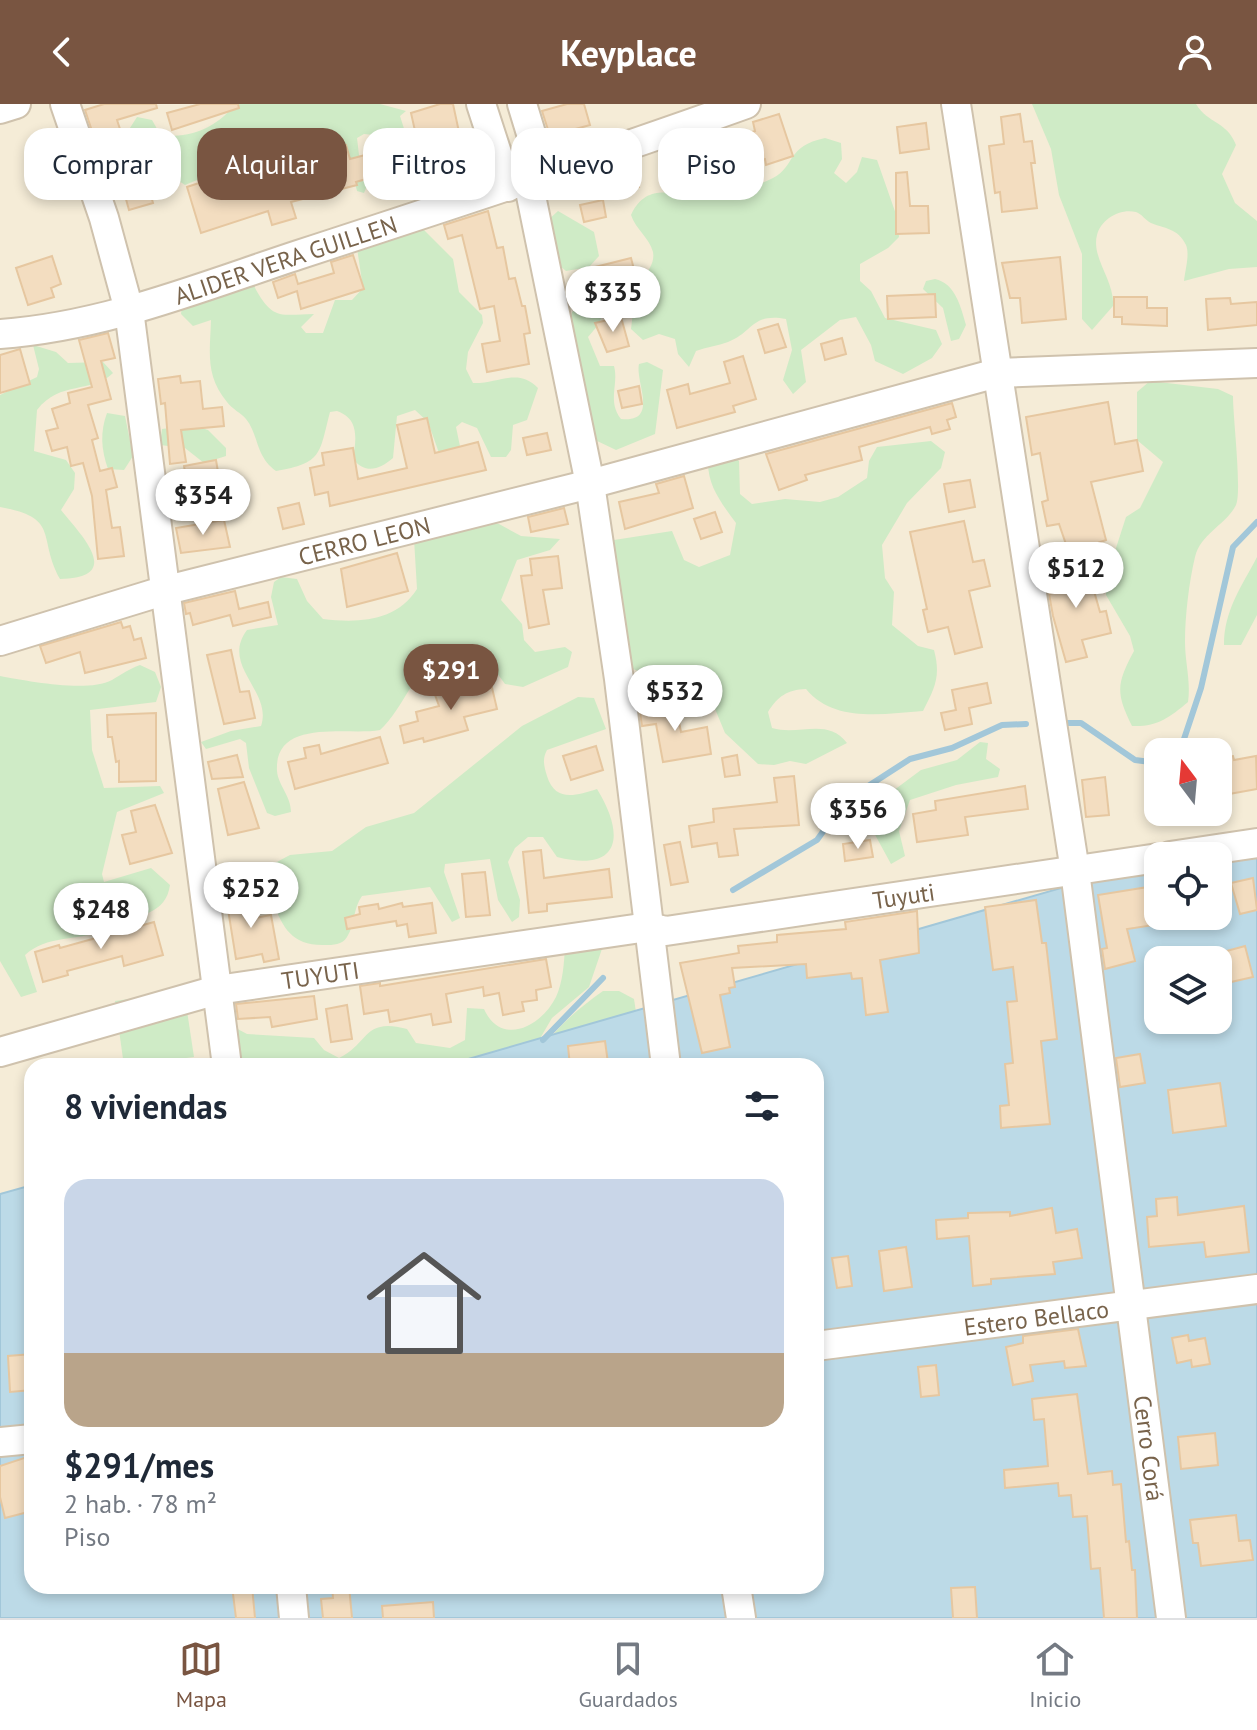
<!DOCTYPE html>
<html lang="es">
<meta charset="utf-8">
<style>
body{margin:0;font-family:"PT Sans",sans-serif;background:#f6f6f7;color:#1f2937;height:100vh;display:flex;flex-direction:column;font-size:30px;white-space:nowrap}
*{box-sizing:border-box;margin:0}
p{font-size:26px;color:#747a83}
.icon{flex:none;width:44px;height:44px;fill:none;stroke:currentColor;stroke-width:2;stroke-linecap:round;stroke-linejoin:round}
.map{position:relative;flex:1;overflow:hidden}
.drawer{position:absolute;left:24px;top:954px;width:800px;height:536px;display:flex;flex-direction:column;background:#fff;border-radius:24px;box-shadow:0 4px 12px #0003}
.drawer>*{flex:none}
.banner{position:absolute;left:24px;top:24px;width:800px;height:72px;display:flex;gap:16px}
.needle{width:52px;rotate:344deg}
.buttons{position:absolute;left:1144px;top:634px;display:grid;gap:16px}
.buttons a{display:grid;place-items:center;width:88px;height:88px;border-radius:16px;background:#fff;box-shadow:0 4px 12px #0003;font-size:40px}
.price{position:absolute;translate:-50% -68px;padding:0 18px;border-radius:28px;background:#fff;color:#222;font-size:26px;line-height:52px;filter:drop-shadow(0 2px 4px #0008)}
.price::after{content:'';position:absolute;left:50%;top:48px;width:24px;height:18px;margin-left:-12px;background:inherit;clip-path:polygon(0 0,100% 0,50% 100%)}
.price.on{background:#795541;color:#fff}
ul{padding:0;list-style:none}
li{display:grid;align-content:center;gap:16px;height:424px;padding:0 40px}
li span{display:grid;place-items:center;height:248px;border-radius:24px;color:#555}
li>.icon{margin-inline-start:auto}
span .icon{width:144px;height:144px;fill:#fffc;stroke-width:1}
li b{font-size:34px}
h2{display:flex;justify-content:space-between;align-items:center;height:96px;padding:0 40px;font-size:34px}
.pill{padding:0 28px;border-radius:24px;background:#fff;box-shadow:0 4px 12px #0003;font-size:28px;line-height:72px}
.pill.on{background:#795541;color:#fff}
header{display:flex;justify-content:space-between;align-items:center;height:104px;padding:0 40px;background:#795541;color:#fff;font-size:36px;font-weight:600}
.tab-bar{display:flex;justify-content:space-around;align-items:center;height:112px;border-top:2px solid #e0e1e3;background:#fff;font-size:22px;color:#747a83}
.tab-bar a{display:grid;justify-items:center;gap:4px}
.tab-bar .on{color:#795541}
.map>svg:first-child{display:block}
</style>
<header><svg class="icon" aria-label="back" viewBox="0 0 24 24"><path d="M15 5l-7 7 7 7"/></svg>Keyplace<svg class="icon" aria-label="person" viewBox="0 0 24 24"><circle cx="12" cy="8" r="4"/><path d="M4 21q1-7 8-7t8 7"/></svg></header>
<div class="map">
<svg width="1257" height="1514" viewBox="0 0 1257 1514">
<rect width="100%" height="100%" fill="#fdf9e9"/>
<!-- residential -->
<path fill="#f5ecd7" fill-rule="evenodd" d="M0 0H1257V1514H0ZM1158 648H1218V708H1158ZM1158 752H1218V812H1158ZM1158 856H1218V916H1158ZM32 962H816V1482H32Z"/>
<!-- green -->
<g fill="#cfebc6">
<path d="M235 0H380L406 7 400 12 407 34 423 35 430 39 406 45 395 33 364 30 357 34 359 51 370 74 364 89 357 87 346 41 331 34 309 43 256 53 248 84 237 72 231 75 227 91 219 92 207 72 185 81 179 77 174 63 158 59 142 63 135 58 128 27 137 13 152 16 160 30C188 37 219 22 235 0Z"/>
<path d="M1032 0H1196C1208 20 1227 17 1236 41L1222 70 1235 99 1257 117V163L1229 165 1184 177C1185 167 1190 150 1186 141 1178 124 1165 125 1151 119 1145 116 1142 110 1136 108 1120 104 1101 115 1097 131 1091 154 1115 177 1113 202L1092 226 1082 215V150L1059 91 1051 45Z"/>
<path d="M825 34 841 39 842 55 834 69 846 79 857 68 862 53 877 56 898 116 899 133 888 144 860 160V177L871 187 885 214 936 226 942 240 932 254 903 270 875 257 871 241 856 213 840 216 801 246 806 278 793 290 783 276 792 246 786 215C751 209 754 228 728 238 718 242 706 243 696 247L689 263 678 250 675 235 659 230 643 236 631 225C633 210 634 189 642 176 648 167 655 159 653 148 649 133 636 126 631 111 650 70 685 99 720 92 736 88 758 82 773 74 796 62 786 42 825 34Z"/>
<path d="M558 107 594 128 599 152 589 163 566 167 553 156 546 118Z"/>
<path d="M418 120 453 155 459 188 482 211 483 219 468 248 466 265 473 279C498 280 518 263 538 284L527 316 513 321 511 346 506 353H491L477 324 462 318 456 323 461 347 439 349 428 318 415 306 397 312 393 354C380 365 366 371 353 355 356 336 360 315 337 307L330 308C319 350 323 359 276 367 255 352 259 331 246 315 241 309 232 305 227 298 205 272 210 248 211 216L193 222 181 210 182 202 253 180C272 216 278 211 314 210L301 223 306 229H323L335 196H352L363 184 357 144Z"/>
<path d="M935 175C955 179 961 203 966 221L959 235 951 237 943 204 923 185 926 177Z"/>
<path d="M584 189 601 192 607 197 599 220 588 233 600 262H614C619 280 607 297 621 315 660 319 635 278 639 260L647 258 663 266 655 330 616 346 593 335 566 232 572 208 580 203Z"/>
<path d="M33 241 56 248 68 259 103 258 113 269C92 290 60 276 37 306L34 347 66 356 75 369 74 385 61 406C81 431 125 474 60 475 37 433 61 414 0 403V291L37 273 39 265Z"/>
<path d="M1150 277 1218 285 1233 292C1233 314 1242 387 1236 401 1226 421 1201 429 1195 453 1189 478 1185 512 1185 538 1185 558 1191 578 1188 598 1169 614 1157 623 1132 622 1115 588 1117 579 1134 547L1130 532 1106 491V475L1126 413 1140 404 1163 358 1137 336V288Z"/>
<path d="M107 309 125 312 133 352 124 366 108 365C101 345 100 328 107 309Z"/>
<path d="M192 321 208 326 226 344V352L204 359 185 344 160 341 162 325Z"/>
<path d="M931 337 945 348 941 364 907 399 882 441 885 474 894 488 892 521 918 542 934 546C941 572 935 584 923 607 883 610 834 619 806 585 787 586 778 592 768 608L772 624C800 632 827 613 847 639L806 660 790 657 774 661 758 660 725 629 713 600 689 581 675 572 643 569 628 563 610 452 614 436 672 427 684 456 699 463 730 451 736 419C719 396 704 377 709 348L726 346 739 357 740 390 752 400 785 395 820 398 838 393 867 374 869 357 877 343Z"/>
<path d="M482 416 499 420 521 432 560 435 550 446 517 456 501 496 522 520 524 536 535 548 565 543 572 548 568 563 523 583 505 580 491 561H482C470 564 414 579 409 586 401 599 392 615 380 626 349 632 274 613 277 667 278 681 291 692 291 708L275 712 267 709 249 664 246 639 240 635 206 645 201 638 231 627 261 622C273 587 220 562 247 526L278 521 271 493 274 478 281 473 297 475 307 497 323 515C358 519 396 518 417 485L414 435Z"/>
<path d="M1257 453V511L1241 541H1224C1224 506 1242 482 1257 453Z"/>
<path d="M140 561 155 568 161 583 156 598 90 606 92 646 104 684 160 682 164 689 117 708 102 770 104 778 151 764 170 781C166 810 140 811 118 818 111 820 108 824 102 827 76 837 47 831 25 851L37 888 21 893 0 857V572C28 577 87 589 112 576 122 570 129 565 140 561Z"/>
<path d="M578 593 594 594 606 625 547 646C542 655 544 662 547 672 555 698 575 692 597 685 626 732 620 769 557 753L543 733H528L515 744 508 758 520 796 519 813 512 818 498 796 490 755 445 760 444 768 460 814 452 818 430 783 362 792C353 804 355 821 347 833 342 841 333 841 325 841 293 842 283 825 273 798 261 792 256 783 254 770L290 751 332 747 366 723 414 709 522 622Z"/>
<path d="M980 638 988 639 986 655 1000 665 998 673 956 681 910 696 899 727 905 752 891 760 867 716 865 701H874L921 666 957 656Z"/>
<path d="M605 836 589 883 552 914 535 943 507 962H220L232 922 247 930 314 934 324 946 339 954C369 940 363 913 407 925L416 939 450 944 465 936 467 904 484 905C501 943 541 923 556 893 563 878 564 859 565 843Z"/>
<path d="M184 887 194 953 124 962 115 897Z"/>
<path d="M603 887H619L634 895 639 928 534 962C547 930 575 907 603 887Z"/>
</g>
<!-- water -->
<path fill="#bcdae7" stroke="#a2c7d9" stroke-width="2" fill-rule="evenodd" d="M1257 727V1514H0V1090L32 1081V1482H816V962H444L1158 756V812H1218V752ZM1158 856H1218V916H1158Z"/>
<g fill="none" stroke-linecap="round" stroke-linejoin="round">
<!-- stream -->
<g stroke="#a2c7d9" stroke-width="6">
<path d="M1061 619H1081L1135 656 1158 659"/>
<path d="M1176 648 1181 644 1201 584 1233 443 1257 418"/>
<path d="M733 786 817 736 845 697 910 655 952 644 1002 621 1026 620"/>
<path d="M543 936 603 874"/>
</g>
</g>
<!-- building -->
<g fill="#f3ddc0" stroke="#e6c7a0" stroke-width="2">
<path d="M104 0H156L157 4 117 16 122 31 96 39 85 6Z"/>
<path d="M200 0H238L239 4 172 26 167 9Z"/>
<path d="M440 0H453L465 56 424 67 411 9Z"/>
<path d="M567 0H584L590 21 550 32 542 7Z"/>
<path d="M779 10 793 52 766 61 765 55 734 65 735 70 714 77 711 66 683 74 675 48 723 32 725 37 755 27 753 18Z"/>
<path d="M1020 10 1024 38 1032 37 1035 59H1031L1037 104 1002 108 1000 88 995 89 989 42 1004 40 1001 13Z"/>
<path d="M926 19 929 45 900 49 897 23Z"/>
<path d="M346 41 350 55 384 46 390 68 356 78 357 81 291 98 296 114 272 121 268 107 201 129 187 83 208 76 212 91 259 78 255 65 288 53Z"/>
<path d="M633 58 639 83 590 95 585 74Z"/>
<path d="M907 68 910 102H928L929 129 896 130V69Z"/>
<path d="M148 81 153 99 129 106 124 88Z"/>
<path d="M603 96 606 113 584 118 580 101Z"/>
<path d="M488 107 497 144 503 143 509 175 515 174 522 202H525L530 229 524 230 529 260 487 268 482 240 500 237 494 202 480 205 462 131 448 135 444 121Z"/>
<path d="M353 151 364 185 301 205 297 187 278 194 273 178 295 170 298 180 334 169 331 158Z"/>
<path d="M52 152 61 180 51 184 54 193 28 201 16 164Z"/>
<path d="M1060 153 1066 215 1022 219 1020 194H1010L1002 159Z"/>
<path d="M631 154 636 173 599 182 595 163Z"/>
<path d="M935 190 936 213 888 215 887 192Z"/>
<path d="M1114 193H1147V204H1167V222L1122 220V213H1114Z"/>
<path d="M1230 194 1231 200 1257 198V221L1208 226 1206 195Z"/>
<path d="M621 213 629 242 607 248 595 219Z"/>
<path d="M778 220 786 243 765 249 758 226Z"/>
<path d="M108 229 115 254 101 257 111 295 88 301 98 334 92 336 100 367 112 364 117 383 106 386 112 424 120 423 124 452 98 455 92 392 83 359 71 362 67 343 52 347 46 327 58 324 52 305 70 299 68 289 92 283 79 236Z"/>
<path d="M842 234 846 250 825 256 821 240Z"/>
<path d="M20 245 30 280 0 289V251Z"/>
<path d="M743 252 756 295 733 302 735 308 677 324 667 286 688 280 690 290 730 279 724 258Z"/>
<path d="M180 272 181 279 200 277 203 305 222 303 224 322 181 326 186 358 170 360 165 299 161 300 158 275Z"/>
<path d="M639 282 642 300 622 304 618 287Z"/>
<path d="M1108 298 1115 340 1137 336 1143 367 1091 378 1106 436 1069 449 1059 420 1047 422 1042 398 1048 396 1040 349 1032 351 1026 313Z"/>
<path d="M952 299 956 313 947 316 950 325 932 330 930 323 859 343 862 356 805 371 807 376 779 386 766 350Z"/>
<path d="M427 314 435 349 478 338 486 366 330 402 328 388 315 391 310 364 324 361 322 349 353 344 358 375 407 364 397 321Z"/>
<path d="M547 329 551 346 527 351 523 334Z"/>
<path d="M216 356 221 386 189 392 184 362Z"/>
<path d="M684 372 693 404 625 425 619 398 659 389 656 380Z"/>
<path d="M970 376 975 403 949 408 944 380Z"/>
<path d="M299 399 304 420 283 425 278 404Z"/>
<path d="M564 404 568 420 531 428 528 413Z"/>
<path d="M715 408 722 428 701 435 694 415Z"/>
<path d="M224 416 230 443 181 449 176 424Z"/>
<path d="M964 417 973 458 984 456 990 482 969 487 982 543 955 550 948 523 928 528 923 506 927 505 910 428Z"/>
<path d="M397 449 408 487 347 503 341 465Z"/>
<path d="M558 452 562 484 543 486 549 520 529 524 521 472 532 471 530 455Z"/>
<path d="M1086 459 1100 508 1106 507 1111 529 1082 536 1087 553 1066 558 1053 512 1049 490 1053 489 1047 470Z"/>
<path d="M235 487 239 505 268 498 271 513 233 522 230 511 193 521 190 509 186 510 184 499Z"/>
<path d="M121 518 123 524 130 522 134 536 141 534 146 554 85 569 80 548 46 559 40 542Z"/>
<path d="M231 546 240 588 249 587 255 614 224 620 207 551Z"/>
<path d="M490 575 497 605 464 613 468 626 424 638 423 634 404 639 400 622 418 617 416 608 439 602 434 588Z"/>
<path d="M987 579 991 599 969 604 972 620 945 626 941 609 956 606 952 586Z"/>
<path d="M675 598 681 628 707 623 711 650 663 658 656 620 642 622 639 602Z"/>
<path d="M156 609V677L119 678V657L116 658 112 633H108L107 611Z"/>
<path d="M380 633 388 659 295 685 288 658 306 654 304 644 319 641 321 650Z"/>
<path d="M596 642 603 666 571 676 563 652Z"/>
<path d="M237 651 243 673 212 675 208 658Z"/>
<path d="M737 651 740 671 725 673 722 654Z"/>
<path d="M1233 652 1234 656 1256 652 1257 685 1218 692V654Z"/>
<path d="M794 672 799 721 734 725 738 751 719 753 717 739 692 743 689 722 714 718 713 705 777 698 774 674Z"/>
<path d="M1105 673 1109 711 1086 713 1082 676Z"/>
<path d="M244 678 259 724 228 731 218 685Z"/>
<path d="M1025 682 1028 705 965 713 968 731 917 738 913 710 936 706 935 697Z"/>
<path d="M155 701 172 749 130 760 122 731 136 728 131 707Z"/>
<path d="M870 736 873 753 845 757 843 740Z"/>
<path d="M680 738 688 778 671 781 664 741Z"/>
<path d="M541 746 544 774 609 765 612 793 547 800V807L529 809 523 748Z"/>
<path d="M485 768 490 811 466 813 462 770Z"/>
<path d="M1253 774 1257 806 1240 810 1231 779Z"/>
<path d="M1148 783 1154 821 1127 825 1135 857 1105 865 1102 845 1107 844 1098 791Z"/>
<path d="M249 788 255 814 271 811 279 855 264 858 262 850 236 855 226 793Z"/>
<path d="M1036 796 1042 839H1046L1057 935 1041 937 1050 1020 1001 1024 1000 1002 1009 1001 1005 960 1013 959 1007 898 1017 897 1013 863 993 866 985 803Z"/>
<path d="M402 799 403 803 432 799 436 829 409 833 407 820 397 822 396 817 347 825 345 814 360 810 359 803 378 800 379 805Z"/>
<path d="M917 807 919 849 880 856 888 908 866 911 862 874 852 875 851 869 807 874 806 860 732 864 735 883 729 884 730 889 720 891 730 943 702 949 680 859 739 849 738 842 777 838V831L846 825 845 818Z"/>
<path d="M154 818 163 851 124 862 122 852 67 867 68 871 43 878 35 848 59 841 60 844Z"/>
<path d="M1245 842 1253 873 1231 878 1223 848Z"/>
<path d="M546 855 551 883 536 886 537 896 522 898 524 907 503 911 499 889 484 892 483 883 446 890 451 918 433 921 431 910 390 918 388 906 364 910 360 882 380 879V882Z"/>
<path d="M314 892 317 915 272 923 270 913 238 915 236 900Z"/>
<path d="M347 901 352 935 331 938 326 905Z"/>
<path d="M605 937 608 959 570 962 568 942Z"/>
<path d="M1140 950 1145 979 1120 983 1116 954Z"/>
<path d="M1220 979 1226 1022 1173 1029 1168 986Z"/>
<path d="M1177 1093 1178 1111 1244 1102 1249 1148 1206 1153 1204 1138 1149 1143 1147 1113 1157 1112 1156 1095Z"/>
<path d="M1052 1104 1056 1129 1077 1125 1082 1154 1053 1158 1055 1170 991 1175V1180L973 1182 969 1132 937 1135 936 1116 968 1114V1109L1010 1108V1112Z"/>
<path d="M906 1143 912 1183 884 1187 879 1147Z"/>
<path d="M848 1152 852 1182 837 1184 832 1154Z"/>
<path d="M1078 1225 1086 1262 1065 1264 1064 1257 1030 1261 1033 1277 1013 1281 1006 1243 1023 1239V1232Z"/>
<path d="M1188 1231 1189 1237 1205 1234 1210 1260 1192 1263 1191 1256 1177 1259 1172 1234Z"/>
<path d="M32 1250V1286L10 1288 8 1252Z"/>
<path d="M936 1261 939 1291 921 1293 918 1263Z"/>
<path d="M1077 1290 1088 1370 1112 1367 1113 1381 1121 1380 1126 1438 1129 1437 1132 1466H1135L1137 1514H1104L1100 1464 1091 1465 1087 1412 1073 1413 1071 1391 1059 1392 1058 1379 1005 1384 1004 1366 1048 1362 1044 1315 1034 1316 1032 1295Z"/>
<path d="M1215 1329 1218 1361 1181 1365 1178 1333Z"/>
<path d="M30 1352 32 1407 5 1414 0 1393V1362Z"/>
<path d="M1236 1411 1239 1437 1250 1436 1253 1456 1201 1462 1198 1439H1193L1190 1416Z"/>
<path d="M232 1482H252L255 1514H236Z"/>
<path d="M332 1482H349L352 1514H323L321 1495 333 1494Z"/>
<path d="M975 1483 977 1514H953L951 1484Z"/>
<path d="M433 1498 434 1514H383L382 1502Z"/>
</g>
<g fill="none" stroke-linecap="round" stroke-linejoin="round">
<!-- minor casing -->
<g stroke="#cfc2ad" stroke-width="32">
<g id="minor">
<path d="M65 0 104 114 129 206 227 962"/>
<path d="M481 0 508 83"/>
<path d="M522 0 544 72"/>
<path id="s1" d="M956 0 1075 767 1171 1514"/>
<path d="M0 5 16 0"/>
<path d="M528 77 590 380 619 575 666 962"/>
<path id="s2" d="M0 230C103 223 201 183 298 151 448 102 598 53 746 0"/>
<path id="s3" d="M0 537 163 487 590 380 997 269 1257 259"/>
<path d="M1170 752 1257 739"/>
<path id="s4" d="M0 948 217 886 648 823 666 827 1158 754"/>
<path id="s5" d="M816 1242 1257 1185"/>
<path d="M0 1338 32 1335"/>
<path d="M291 1482 294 1514"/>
<path d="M736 1482 741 1514"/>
</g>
</g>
<!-- minor -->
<use href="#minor" stroke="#fff" stroke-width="28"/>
</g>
<g text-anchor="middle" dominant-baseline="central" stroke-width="6" stroke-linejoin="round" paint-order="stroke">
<!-- street labels -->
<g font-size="24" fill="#78634b" stroke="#fffcf0">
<text stroke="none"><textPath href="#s2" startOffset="296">ALIDER VERA GUILLEN</textPath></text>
<text stroke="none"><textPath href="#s3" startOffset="378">CERRO LEON</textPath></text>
<text stroke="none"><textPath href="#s4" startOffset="920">Tuyuti</textPath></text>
<text stroke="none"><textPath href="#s4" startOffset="330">TUYUTI</textPath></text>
<text stroke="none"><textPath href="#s5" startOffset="222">Estero Bellaco</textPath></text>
<text stroke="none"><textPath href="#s1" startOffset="1358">Cerro Corá</textPath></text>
</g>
</g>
</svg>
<div class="buttons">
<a><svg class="needle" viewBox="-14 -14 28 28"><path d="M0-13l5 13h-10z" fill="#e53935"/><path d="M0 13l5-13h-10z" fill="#747a83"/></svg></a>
<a><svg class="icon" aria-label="locate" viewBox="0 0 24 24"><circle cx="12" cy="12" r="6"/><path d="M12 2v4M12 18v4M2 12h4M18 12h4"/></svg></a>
<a><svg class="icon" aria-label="layers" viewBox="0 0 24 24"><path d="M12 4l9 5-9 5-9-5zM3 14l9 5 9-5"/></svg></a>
</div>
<b class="price" style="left:613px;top:230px">$335</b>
<b class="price" style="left:203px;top:433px">$354</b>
<b class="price" style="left:1076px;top:506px">$512</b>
<b class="price on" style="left:451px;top:608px">$291</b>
<b class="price" style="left:675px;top:629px">$532</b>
<b class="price" style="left:858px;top:747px">$356</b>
<b class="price" style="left:251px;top:826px">$252</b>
<b class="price" style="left:101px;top:847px">$248</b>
<div class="banner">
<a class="pill">Comprar</a>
<a class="pill on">Alquilar</a>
<a class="pill">Filtros</a>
<a class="pill">Nuevo</a>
<a class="pill">Piso</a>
</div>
<section class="drawer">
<h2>8 viviendas<svg class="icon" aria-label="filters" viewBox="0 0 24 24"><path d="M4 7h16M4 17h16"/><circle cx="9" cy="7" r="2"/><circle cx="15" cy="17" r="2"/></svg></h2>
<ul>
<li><span style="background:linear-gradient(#c9d6e8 70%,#b9a48a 0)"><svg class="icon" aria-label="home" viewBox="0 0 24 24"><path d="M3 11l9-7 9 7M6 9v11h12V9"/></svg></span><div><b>$291/mes</b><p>2 hab. · 78 m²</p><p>Piso</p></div></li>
</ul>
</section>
</div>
<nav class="tab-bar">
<a class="on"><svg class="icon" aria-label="map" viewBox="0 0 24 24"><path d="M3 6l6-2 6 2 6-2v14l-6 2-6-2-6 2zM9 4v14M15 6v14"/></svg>Mapa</a>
<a><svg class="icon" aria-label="saved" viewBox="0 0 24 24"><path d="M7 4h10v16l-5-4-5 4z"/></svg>Guardados</a>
<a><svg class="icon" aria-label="home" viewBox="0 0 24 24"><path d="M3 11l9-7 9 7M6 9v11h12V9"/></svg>Inicio</a>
</nav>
